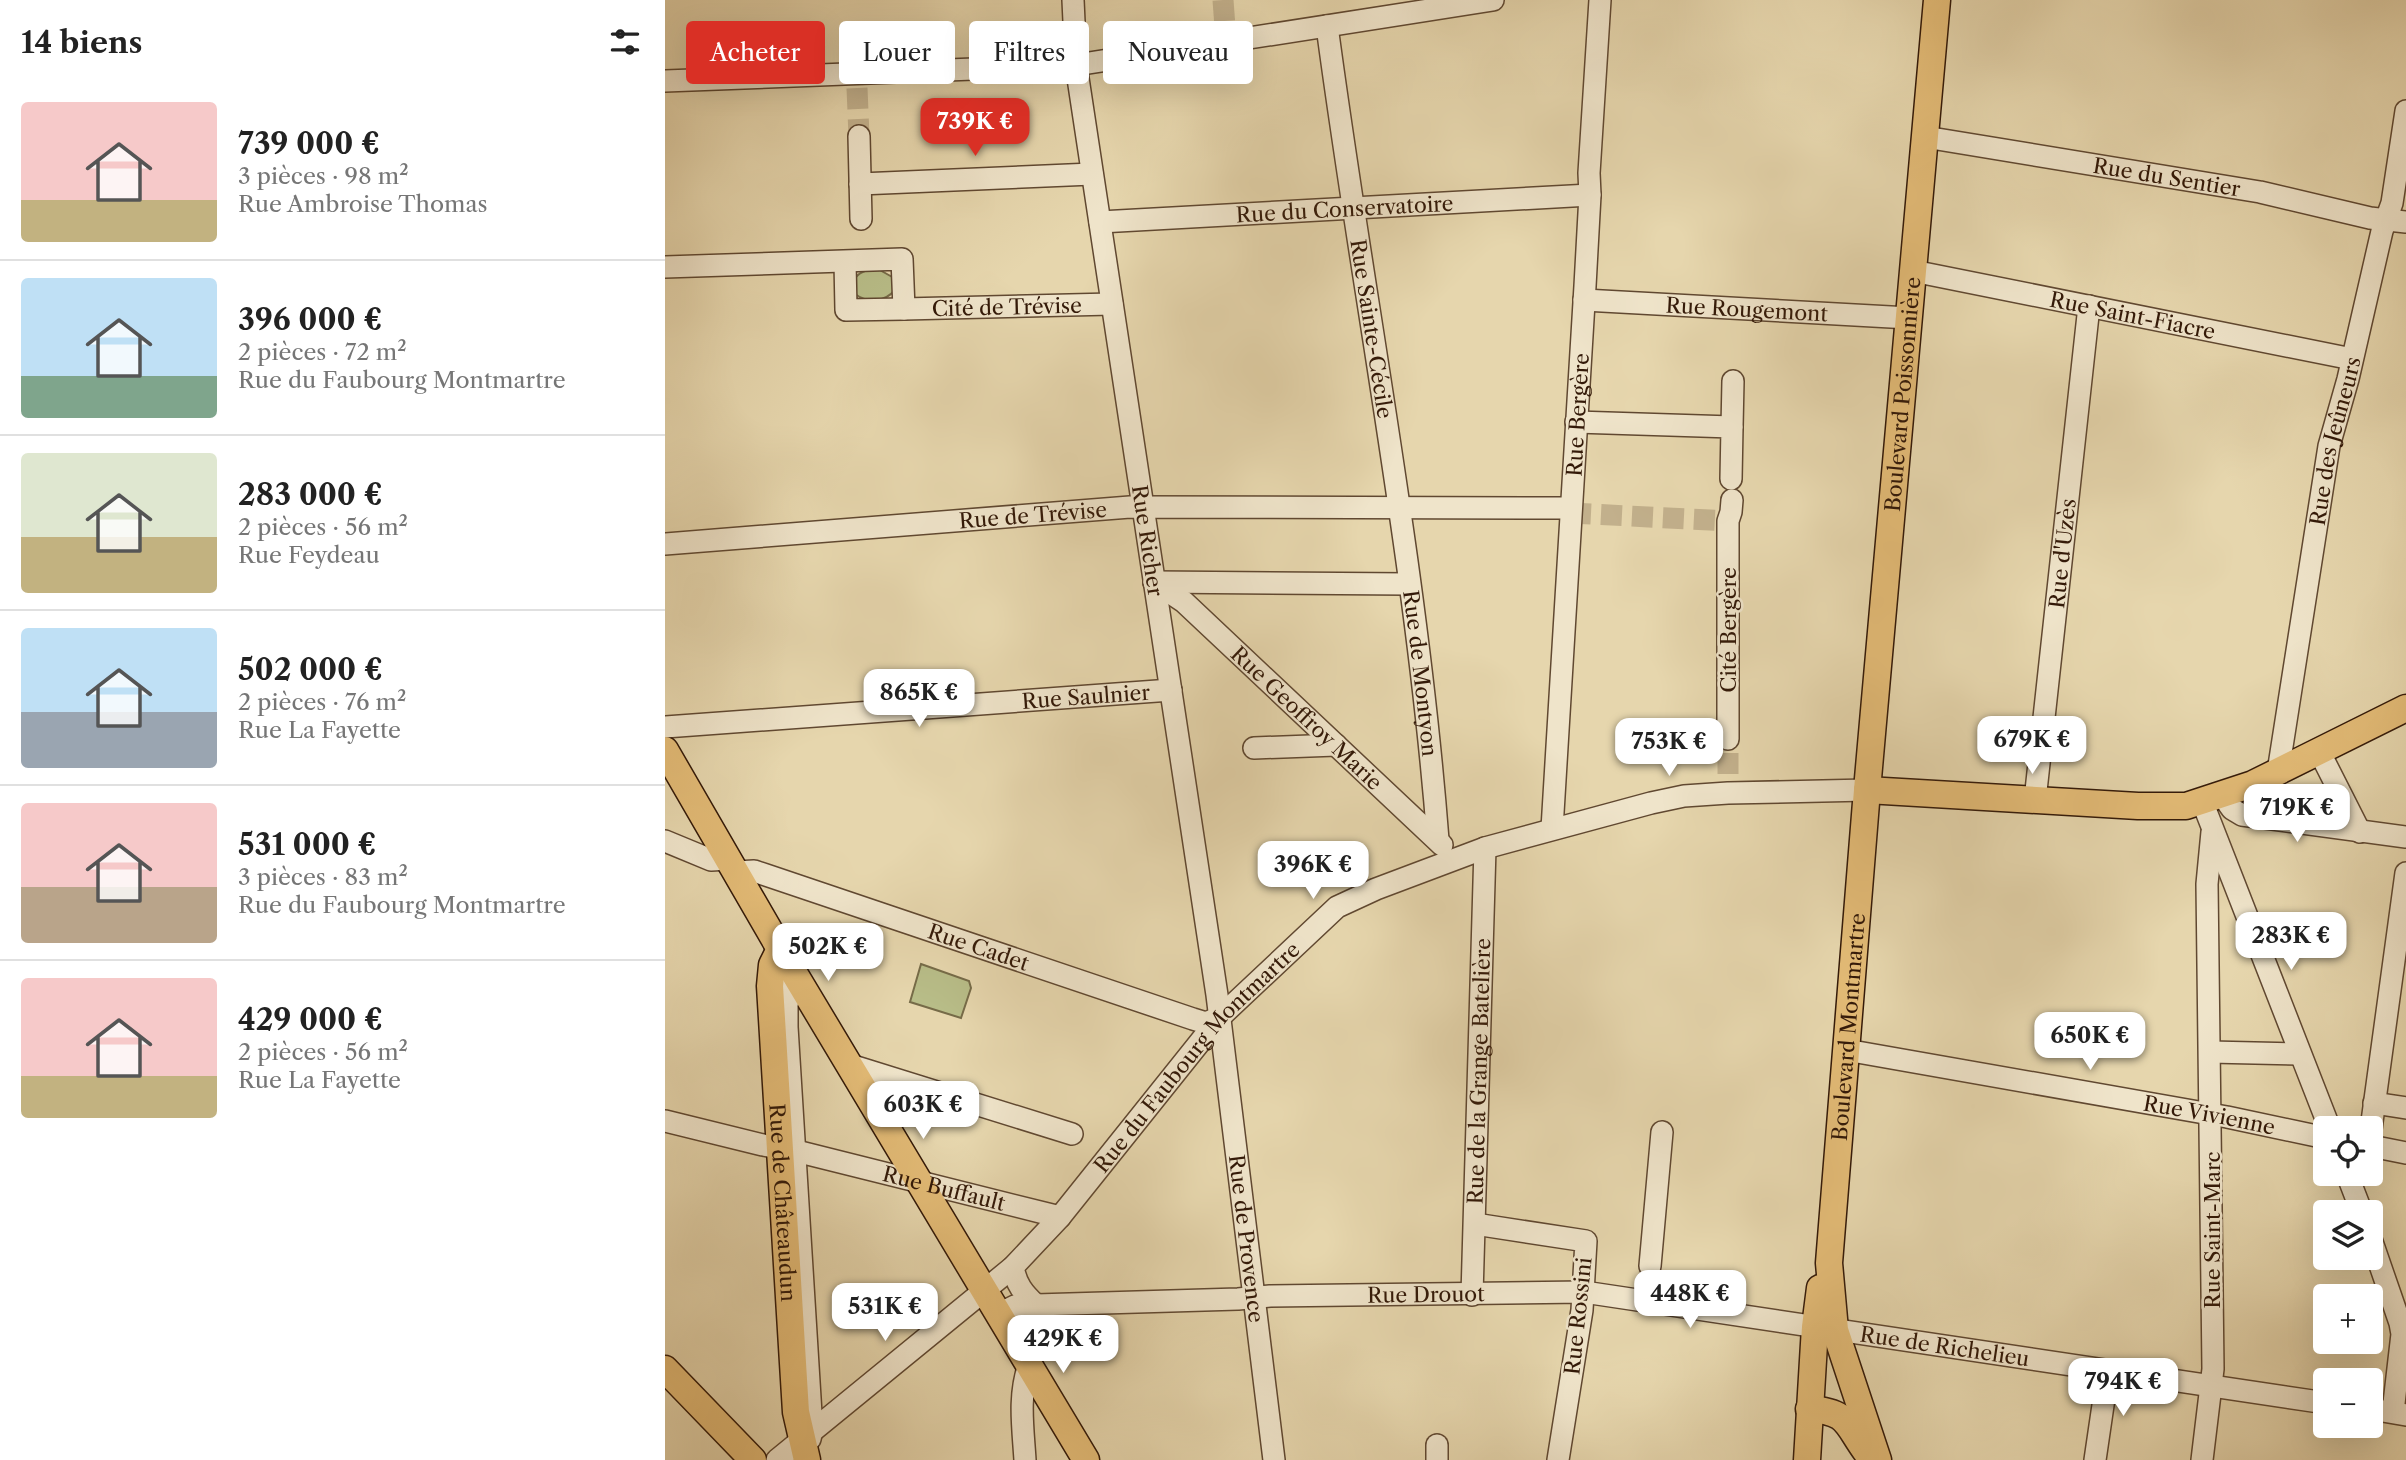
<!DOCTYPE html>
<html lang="fr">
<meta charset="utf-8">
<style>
body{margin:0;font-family:"Libre Caslon Text",serif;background:#f6f6f6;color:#222;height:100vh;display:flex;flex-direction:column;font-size:26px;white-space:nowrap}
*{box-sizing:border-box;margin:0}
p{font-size:23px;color:#767676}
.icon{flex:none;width:38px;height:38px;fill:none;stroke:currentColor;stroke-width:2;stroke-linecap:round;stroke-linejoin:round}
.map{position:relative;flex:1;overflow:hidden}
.panel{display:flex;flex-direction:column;background:#fff;width:665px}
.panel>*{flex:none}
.hud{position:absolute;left:21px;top:21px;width:665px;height:63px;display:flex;gap:14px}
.tools{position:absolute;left:1648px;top:1116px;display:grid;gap:14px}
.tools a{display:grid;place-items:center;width:70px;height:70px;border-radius:7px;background:#fff;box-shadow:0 7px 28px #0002;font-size:35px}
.price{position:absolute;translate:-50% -60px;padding:0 16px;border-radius:14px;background:#fff;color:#222;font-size:23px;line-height:46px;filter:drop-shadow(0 2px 4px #0008)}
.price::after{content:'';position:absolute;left:50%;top:42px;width:21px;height:16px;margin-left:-10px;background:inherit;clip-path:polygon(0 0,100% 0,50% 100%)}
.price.current{background:#d93025;color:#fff}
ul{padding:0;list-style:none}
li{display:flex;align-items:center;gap:21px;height:175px;padding:0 21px}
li+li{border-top:2px solid #e0e0e0}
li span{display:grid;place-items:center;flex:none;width:196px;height:140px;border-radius:7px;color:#555}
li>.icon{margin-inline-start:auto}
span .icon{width:84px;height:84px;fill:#fffc;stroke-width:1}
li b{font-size:30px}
h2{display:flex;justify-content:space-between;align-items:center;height:84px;padding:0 21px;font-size:30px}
.pill{padding:0 24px;border-radius:7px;background:#fff;box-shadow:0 7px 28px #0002;font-size:24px;line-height:63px}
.pill.current{background:#d93025;color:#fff}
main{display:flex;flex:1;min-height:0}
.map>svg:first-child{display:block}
</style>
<main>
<section class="panel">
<h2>14 biens<svg class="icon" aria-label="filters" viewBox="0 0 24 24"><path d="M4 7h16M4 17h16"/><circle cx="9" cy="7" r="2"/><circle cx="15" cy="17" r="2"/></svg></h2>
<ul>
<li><span style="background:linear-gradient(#f6c9c9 70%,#c2b280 0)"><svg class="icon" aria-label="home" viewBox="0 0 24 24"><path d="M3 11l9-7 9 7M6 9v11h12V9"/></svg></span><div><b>739 000 €</b><p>3 pièces · 98 m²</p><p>Rue Ambroise Thomas</p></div></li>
<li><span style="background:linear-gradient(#bfe0f5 70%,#7fa58c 0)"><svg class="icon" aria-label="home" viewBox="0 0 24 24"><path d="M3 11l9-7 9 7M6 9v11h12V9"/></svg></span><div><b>396 000 €</b><p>2 pièces · 72 m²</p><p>Rue du Faubourg Montmartre</p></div></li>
<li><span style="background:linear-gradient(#dfe7d0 60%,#c2b280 0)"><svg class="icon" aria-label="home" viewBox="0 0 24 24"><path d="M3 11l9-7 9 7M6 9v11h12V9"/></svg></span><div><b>283 000 €</b><p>2 pièces · 56 m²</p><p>Rue Feydeau</p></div></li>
<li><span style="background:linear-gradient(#bfe0f5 60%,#9aa5b1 0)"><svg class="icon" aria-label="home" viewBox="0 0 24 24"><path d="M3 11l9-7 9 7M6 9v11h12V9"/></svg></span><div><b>502 000 €</b><p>2 pièces · 76 m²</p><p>Rue La Fayette</p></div></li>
<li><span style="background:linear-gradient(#f6c9c9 60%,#b9a48a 0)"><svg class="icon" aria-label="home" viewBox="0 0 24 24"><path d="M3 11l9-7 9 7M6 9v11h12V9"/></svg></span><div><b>531 000 €</b><p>3 pièces · 83 m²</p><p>Rue du Faubourg Montmartre</p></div></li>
<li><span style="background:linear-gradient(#f6c9c9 70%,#c2b280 0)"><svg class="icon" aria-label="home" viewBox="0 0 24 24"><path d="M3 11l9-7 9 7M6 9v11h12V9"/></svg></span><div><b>429 000 €</b><p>2 pièces · 56 m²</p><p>Rue La Fayette</p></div></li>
</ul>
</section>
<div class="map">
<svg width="1741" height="1460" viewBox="0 0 1741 1460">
<rect width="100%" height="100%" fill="#e6d6ad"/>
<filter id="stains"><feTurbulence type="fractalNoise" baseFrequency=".00286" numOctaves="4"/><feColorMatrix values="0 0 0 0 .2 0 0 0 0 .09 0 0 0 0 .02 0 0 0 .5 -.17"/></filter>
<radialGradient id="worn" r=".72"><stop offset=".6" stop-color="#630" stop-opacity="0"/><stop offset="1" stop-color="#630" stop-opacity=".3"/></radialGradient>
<!-- green -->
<g fill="#b8bd88" stroke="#766b48" stroke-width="2">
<path d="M213 269 229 278 230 290C219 303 202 303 190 294L187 282C194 271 201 270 213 269Z"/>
<path d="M256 964 304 981 306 988 296 1018 245 1002Z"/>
</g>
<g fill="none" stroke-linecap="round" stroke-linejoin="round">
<!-- minor-tunnel -->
<g stroke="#c2b08c" stroke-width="21" stroke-dasharray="21 10" stroke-linecap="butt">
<path d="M558 0 560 27"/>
<path d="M192 88 194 136"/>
<path d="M905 513 1063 521"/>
<path d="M1063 774V739"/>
<path d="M983 1283 985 1266"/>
</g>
<!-- minor casing -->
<g stroke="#604831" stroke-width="24">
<g id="minor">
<path id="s1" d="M408 0 411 65 552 995 609 1460"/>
<path id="s2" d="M662 26C698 297 752 567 773 840"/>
<path d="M0 81 411 65 828 0"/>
<path d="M194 136 196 219"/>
<path id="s3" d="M1260 137 1595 192 1705 218 1741 222"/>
<path d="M195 184 427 174"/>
<path id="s4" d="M435 222 925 195"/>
<path d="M180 262 181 310 239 309"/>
<path id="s5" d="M0 267 237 259 239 309 447 304"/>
<path id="s6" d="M1248 271 1687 359"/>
<path id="s7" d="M919 300 1244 318"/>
<path d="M911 422 1067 427 1066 479"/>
<path d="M1067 427 1068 381"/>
<path id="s8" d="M0 544 465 507 905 508"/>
<path id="s9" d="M489 582 519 602 777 845"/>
<path d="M489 582 744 584"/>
<path id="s10" d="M0 727 506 690"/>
<path d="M1063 739V521L1066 512 1067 500"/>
<path d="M589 748 671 745"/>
<path d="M1654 751 1695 832"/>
<path id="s11" d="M1613 772 1664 446 1683 379 1717 231 1727 203 1741 111"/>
<path d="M1557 795 1567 809 1577 815 1741 837"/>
<path id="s12" d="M1370 800 1424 306"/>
<path d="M1537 801 1665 1129"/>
<path id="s13" d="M887 829 920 286 925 195 924 173 935 0"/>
<path d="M0 841 46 860 64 859"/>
<path id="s14" d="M72 872 89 871 101 875 528 1019 541 1023 555 1017"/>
<path d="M129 973 122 1005V1027L147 1430 145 1439"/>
<path id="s15" d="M1181 1050 1562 1117 1661 1138"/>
<path d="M1545 1052 1635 1054"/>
<path d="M185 1065 407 1134"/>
<path d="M1709 1103 1741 1108"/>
<path id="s16" d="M0 1121 98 1145 131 1151 395 1217"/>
<path d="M1706 1129 1741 873"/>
<path d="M1706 1146 1741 1153"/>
<path d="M1682 1174 1697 1213"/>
<path d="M810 1224 921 1241 917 1310 893 1460"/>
<path d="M1706 1239 1735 1323 1737 1334 1728 1412"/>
<path d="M985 1266 997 1132"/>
<path d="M348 1267C351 1284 358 1293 371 1305"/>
<path id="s17" d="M807 1295 820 848"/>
<path id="s18" d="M334 1314 350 1306 371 1305 573 1299 605 1296 919 1292 1661 1403"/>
<path d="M1706 1409 1741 1415"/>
<path id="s19" d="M112 1460 348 1267 395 1217 555 1017 672 907 711 889 820 848 986 803 1019 796 1063 793 1202 790"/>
<path d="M360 1460C358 1427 353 1396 364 1365"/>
<path d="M772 1460V1445"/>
<path d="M1430 1460 1443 1371"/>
<path d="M1537 1460 1548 1369 1542 884 1547 832"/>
</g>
</g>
<!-- major casing -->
<g stroke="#331908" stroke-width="29">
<g id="major">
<path d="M0 750 129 973 421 1460"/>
<path d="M1202 790 1473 806H1521L1588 784 1741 708"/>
<path id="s20" d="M115 949 107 965 105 986 131 1412 142 1460"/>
<path d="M0 1369 88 1460"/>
<path d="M1144 1409C1184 1412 1180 1423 1202 1453"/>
<path d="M1142 1460 1150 1327 1155 1288"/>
<path id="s21" d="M1213 1460 1170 1330 1164 1263 1202 790 1272 0"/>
</g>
</g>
<!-- minor -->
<use href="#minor" stroke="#efe4ca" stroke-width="21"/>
<!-- major -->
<use href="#major" stroke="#e3bb76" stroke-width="26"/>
</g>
<g text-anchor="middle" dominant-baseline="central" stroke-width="5" stroke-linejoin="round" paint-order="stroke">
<!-- street labels -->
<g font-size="21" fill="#331908" stroke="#efe4ca">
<text stroke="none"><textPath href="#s3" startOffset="245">Rue du Sentier</textPath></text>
<text stroke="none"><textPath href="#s4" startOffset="245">Rue du Conservatoire</textPath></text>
<text stroke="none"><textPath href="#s5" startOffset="390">Cité de Trévise</textPath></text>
<text stroke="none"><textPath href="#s7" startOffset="163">Rue Rougemont</textPath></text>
<text stroke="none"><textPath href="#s6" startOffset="224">Rue Saint-Fiacre</textPath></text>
<text stroke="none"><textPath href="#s2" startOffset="306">Rue Sainte-Cécile</textPath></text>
<text stroke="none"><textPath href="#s21" startOffset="1076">Boulevard Poissonnière</textPath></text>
<text stroke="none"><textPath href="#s13" startOffset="415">Rue Bergère</textPath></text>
<text stroke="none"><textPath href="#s11" startOffset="336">Rue des Jeûneurs</textPath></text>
<text stroke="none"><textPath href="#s8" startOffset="369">Rue de Trévise</textPath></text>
<text stroke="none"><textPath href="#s1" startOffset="546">Rue Richer</textPath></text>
<text stroke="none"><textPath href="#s12" startOffset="248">Rue d'Uzès</textPath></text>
<text transform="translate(1063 630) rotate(-90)">Cité Bergère</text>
<text stroke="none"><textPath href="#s2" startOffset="654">Rue de Montyon</textPath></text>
<text stroke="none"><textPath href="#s10" startOffset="422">Rue Saulnier</textPath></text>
<text stroke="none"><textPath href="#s9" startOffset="205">Rue Geoffroy Marie</textPath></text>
<text stroke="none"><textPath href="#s14" startOffset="254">Rue Cadet</textPath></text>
<text stroke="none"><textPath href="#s21" startOffset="441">Boulevard Montmartre</textPath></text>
<text stroke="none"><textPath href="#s19" startOffset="584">Rue du Faubourg Montmartre</textPath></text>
<text stroke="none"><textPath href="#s17" startOffset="224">Rue de la Grange Batelière</textPath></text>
<text stroke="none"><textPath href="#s15" startOffset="369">Rue Vivienne</textPath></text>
<text stroke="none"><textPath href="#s16" startOffset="287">Rue Buffault</textPath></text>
<text stroke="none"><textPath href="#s20" startOffset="256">Rue de Châteaudun</textPath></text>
<text transform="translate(1547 1230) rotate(-90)">Rue Saint-Marc</text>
<text stroke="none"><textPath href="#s1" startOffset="1251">Rue de Provence</textPath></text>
<text stroke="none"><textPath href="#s18" startOffset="429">Rue Drouot</textPath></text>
<text transform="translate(913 1316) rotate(-84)">Rue Rossini</text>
<text stroke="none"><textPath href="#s18" startOffset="952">Rue de Richelieu</textPath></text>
</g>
</g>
<rect width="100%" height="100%" filter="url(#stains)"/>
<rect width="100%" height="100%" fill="url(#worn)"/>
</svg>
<div class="tools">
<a><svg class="icon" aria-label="locate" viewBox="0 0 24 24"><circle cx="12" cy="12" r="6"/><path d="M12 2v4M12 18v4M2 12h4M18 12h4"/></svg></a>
<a><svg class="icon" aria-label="layers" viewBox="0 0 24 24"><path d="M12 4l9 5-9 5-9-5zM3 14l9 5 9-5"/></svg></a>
<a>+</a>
<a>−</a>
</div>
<b class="price current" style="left:310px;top:158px">739K €</b>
<b class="price" style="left:254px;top:729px">865K €</b>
<b class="price" style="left:1367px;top:776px">679K €</b>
<b class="price" style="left:1004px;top:778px">753K €</b>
<b class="price" style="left:1632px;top:844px">719K €</b>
<b class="price" style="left:648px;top:901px">396K €</b>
<b class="price" style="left:1626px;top:972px">283K €</b>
<b class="price" style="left:163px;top:983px">502K €</b>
<b class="price" style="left:1425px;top:1072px">650K €</b>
<b class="price" style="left:258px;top:1141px">603K €</b>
<b class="price" style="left:1025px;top:1330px">448K €</b>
<b class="price" style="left:220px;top:1343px">531K €</b>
<b class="price" style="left:398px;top:1375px">429K €</b>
<b class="price" style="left:1458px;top:1418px">794K €</b>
<div class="hud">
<a class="pill current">Acheter</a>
<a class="pill">Louer</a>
<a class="pill">Filtres</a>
<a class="pill">Nouveau</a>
</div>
</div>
</main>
